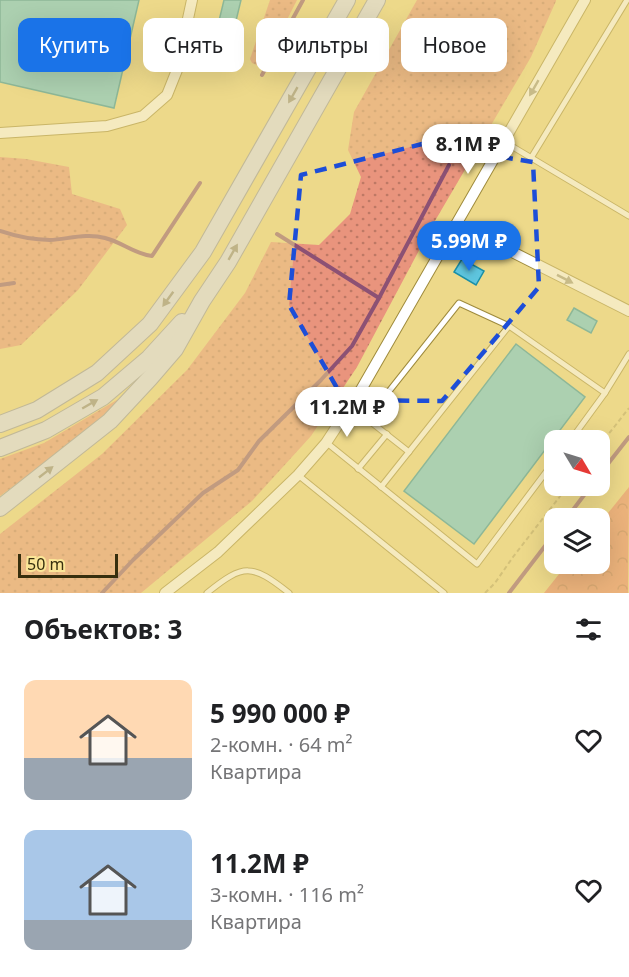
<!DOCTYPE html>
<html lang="ru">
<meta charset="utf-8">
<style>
body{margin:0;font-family:"Noto Sans",sans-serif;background:#f2f2f2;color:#202124;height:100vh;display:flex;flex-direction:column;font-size:22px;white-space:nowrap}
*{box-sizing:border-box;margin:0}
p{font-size:20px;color:#757577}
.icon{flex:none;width:33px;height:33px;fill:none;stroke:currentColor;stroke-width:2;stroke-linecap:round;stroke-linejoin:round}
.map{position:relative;height:593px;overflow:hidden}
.sheet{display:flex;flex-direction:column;background:#fff;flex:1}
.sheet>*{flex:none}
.banner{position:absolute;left:18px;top:18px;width:594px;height:54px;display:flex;gap:12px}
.needle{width:39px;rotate:128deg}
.tools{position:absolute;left:544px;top:430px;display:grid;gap:12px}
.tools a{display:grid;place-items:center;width:66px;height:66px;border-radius:12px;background:#fff;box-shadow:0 6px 24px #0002;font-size:30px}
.scale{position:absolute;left:18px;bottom:15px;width:100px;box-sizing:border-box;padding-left:6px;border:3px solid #372f0e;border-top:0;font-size:16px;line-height:21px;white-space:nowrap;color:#372f0e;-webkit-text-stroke:4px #fbe697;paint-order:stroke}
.price{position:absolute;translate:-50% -51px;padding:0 14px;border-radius:21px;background:#fff;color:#222;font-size:20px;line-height:39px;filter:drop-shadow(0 2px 3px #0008)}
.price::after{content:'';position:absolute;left:50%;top:36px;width:18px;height:14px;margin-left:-9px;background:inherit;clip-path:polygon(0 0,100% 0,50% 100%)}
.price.selected{background:#1a73e8;color:#fff}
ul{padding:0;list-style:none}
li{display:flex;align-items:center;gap:18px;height:150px;padding:0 24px}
li span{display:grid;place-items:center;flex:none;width:168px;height:120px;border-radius:12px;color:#555}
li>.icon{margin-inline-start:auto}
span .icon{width:72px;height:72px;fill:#fffc;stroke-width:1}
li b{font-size:26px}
h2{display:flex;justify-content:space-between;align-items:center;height:72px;padding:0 24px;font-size:26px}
.tag{padding:0 21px;border-radius:12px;background:#fff;box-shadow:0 6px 24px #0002;font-size:21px;line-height:54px}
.tag.selected{background:#1a73e8;color:#fff}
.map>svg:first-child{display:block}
</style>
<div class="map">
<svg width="629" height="593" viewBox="0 0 629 593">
<defs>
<pattern id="grass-dots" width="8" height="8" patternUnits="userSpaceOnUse" patternTransform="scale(1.5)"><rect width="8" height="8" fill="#e9947d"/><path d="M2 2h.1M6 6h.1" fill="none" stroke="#be7965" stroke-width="1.8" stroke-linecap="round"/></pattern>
<pattern id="forest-crowns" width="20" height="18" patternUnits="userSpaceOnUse" patternTransform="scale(1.5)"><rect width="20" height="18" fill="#e88368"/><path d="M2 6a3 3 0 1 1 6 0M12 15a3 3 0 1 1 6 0" fill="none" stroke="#bd6c54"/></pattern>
</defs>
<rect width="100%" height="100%" fill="#edd98a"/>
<!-- grass -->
<g fill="url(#grass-dots)">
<path d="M270 0H297L265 63 259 66 252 63 250 59Z"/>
<path d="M417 0H556V1L531 57 432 226 357 367 311 436 252 501 141 593H0V534L102 454 187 370 245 293 271 242 319 245 350 214 361 177 348 150 354 112Z"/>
<path d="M0 157 26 159 69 167 72 194 120 209 127 225 78 290 21 345 0 349Z"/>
<path d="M127 394C88 432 44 464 0 496V459L44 443Z"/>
</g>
<!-- forest -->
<path fill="url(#forest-crowns)" d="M629 487 628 593H544L567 564H600V523Z"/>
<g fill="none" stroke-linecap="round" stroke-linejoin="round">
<!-- stream -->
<g stroke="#8c5174" stroke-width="4">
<path d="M262 75 303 0"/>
<path d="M0 231C15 236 34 240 50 240 68 239 87 233 105 238 122 242 134 254 152 256L200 183"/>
<path d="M277 234 379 298"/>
<path d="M0 285 14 283"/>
<path d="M600 474 629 437"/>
<path d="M566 519 591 486"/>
<path d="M102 593 133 560 203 493 238 470 259 441 320 381 352 346 379 298 449 165"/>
<path d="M509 593 555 533"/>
</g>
</g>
<!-- building -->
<g fill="#5ec5de" stroke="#1a8fa7" stroke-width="1.5">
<path d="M0 0H139L114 108 0 82Z"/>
<path d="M224 0H241L234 29 218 25Z"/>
<path d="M462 259 484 271 476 285 454 272Z"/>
<path d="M574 308 597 321 591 333 567 320Z"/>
<path d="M516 344 585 397 474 544 404 491Z"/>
</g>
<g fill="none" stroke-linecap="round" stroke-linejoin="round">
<!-- lane casing -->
<g stroke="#9f8b3d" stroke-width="7">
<g id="lane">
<path d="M503 141 629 216"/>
<path d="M531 158 627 0"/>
<path d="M570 441 605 393 629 354"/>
<path d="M327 443 477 564 555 460"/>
<path d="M409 452 367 419 459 303 509 326"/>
<path d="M358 469 387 434"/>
<path d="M298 475 444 593"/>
<path d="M381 487 509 326 605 393"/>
<path d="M207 593C244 563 252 564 289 593"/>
</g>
</g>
<!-- street casing -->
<g stroke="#9f8b3d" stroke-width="12">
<g id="street">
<path d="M0 133 107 126 143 116 167 95 177 70 192 0"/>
<path d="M457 224 629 311"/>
<path d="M165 593 218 552 298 475 326 443 362 388 585 0"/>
</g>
</g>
<!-- primary casing -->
<g stroke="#8d92a7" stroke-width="18">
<g id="primary">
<path d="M0 424 37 410 97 373 150 324 203 252 347 0"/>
<path d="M0 448 46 430 103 397 149 358 182 322"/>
<path d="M0 508 110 421 150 378 175 349 202 301 228 262 377 0"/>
</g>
</g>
<!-- path -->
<g stroke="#b5a464" stroke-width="2" stroke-dasharray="4.5 3" stroke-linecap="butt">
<path d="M600 445 629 408"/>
<path d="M485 593 495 583 513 557 568 486"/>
</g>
<!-- lane -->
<use href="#lane" stroke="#fff" stroke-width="5"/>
<!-- street -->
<use href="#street" stroke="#fff" stroke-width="10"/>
<!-- primary -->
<use href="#primary" stroke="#d7ddfb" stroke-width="16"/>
</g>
<!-- one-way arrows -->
<defs><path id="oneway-solid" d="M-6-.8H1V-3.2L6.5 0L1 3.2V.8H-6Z" transform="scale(1.5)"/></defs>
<g fill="#9b9786">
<use href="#oneway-solid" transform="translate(534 88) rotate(120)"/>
<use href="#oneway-solid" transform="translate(565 279) rotate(27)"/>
</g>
<g fill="#878684">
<use href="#oneway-solid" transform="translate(293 95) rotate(120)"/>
<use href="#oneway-solid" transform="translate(233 252) rotate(-60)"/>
<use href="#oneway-solid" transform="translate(168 299) rotate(126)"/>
<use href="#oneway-solid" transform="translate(90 404) rotate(-30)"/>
<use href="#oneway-solid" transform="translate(46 472) rotate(-38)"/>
</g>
<!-- marked area -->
<path d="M0 0H629V593H0ZM422 144 533 162 539 287 442 401 344 400 289 305 301 175Z" fill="#edd98a" fill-opacity=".55" fill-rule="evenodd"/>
<path fill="none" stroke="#1d4ed8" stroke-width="4.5" stroke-dasharray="12 8" stroke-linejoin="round" d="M422 144 533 162 539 287 442 401 344 400 289 305 301 175Z"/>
</svg>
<div class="tools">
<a><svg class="needle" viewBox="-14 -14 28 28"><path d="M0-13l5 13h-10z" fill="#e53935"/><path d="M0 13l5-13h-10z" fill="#757577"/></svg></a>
<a><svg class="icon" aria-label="layers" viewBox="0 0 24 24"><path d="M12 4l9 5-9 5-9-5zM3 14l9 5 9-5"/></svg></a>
</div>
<div class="scale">50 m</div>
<b class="price" style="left:468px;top:175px">8.1M ₽</b>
<b class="price selected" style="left:469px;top:272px">5.99M ₽</b>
<b class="price" style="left:347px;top:438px">11.2M ₽</b>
<div class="banner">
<a class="tag selected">Купить</a>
<a class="tag">Снять</a>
<a class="tag">Фильтры</a>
<a class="tag">Новое</a>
</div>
</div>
<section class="sheet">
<h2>Объектов: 3<svg class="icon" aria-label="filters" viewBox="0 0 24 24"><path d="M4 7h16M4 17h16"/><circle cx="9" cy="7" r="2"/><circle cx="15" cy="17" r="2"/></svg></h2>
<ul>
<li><span style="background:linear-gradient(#ffd9b3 65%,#9aa5b1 0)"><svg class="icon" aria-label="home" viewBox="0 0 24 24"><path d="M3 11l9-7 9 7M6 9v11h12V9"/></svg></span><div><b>5 990 000 ₽</b><p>2-комн. · 64 m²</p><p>Квартира</p></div><svg class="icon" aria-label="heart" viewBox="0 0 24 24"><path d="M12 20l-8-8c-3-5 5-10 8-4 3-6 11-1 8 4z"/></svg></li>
<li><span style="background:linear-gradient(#a9c7e8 75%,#9aa5b1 0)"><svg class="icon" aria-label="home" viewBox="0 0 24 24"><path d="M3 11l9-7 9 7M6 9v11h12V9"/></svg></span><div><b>11.2M ₽</b><p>3-комн. · 116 m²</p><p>Квартира</p></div><svg class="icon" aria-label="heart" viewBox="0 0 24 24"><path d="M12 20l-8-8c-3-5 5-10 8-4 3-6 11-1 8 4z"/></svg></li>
</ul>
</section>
